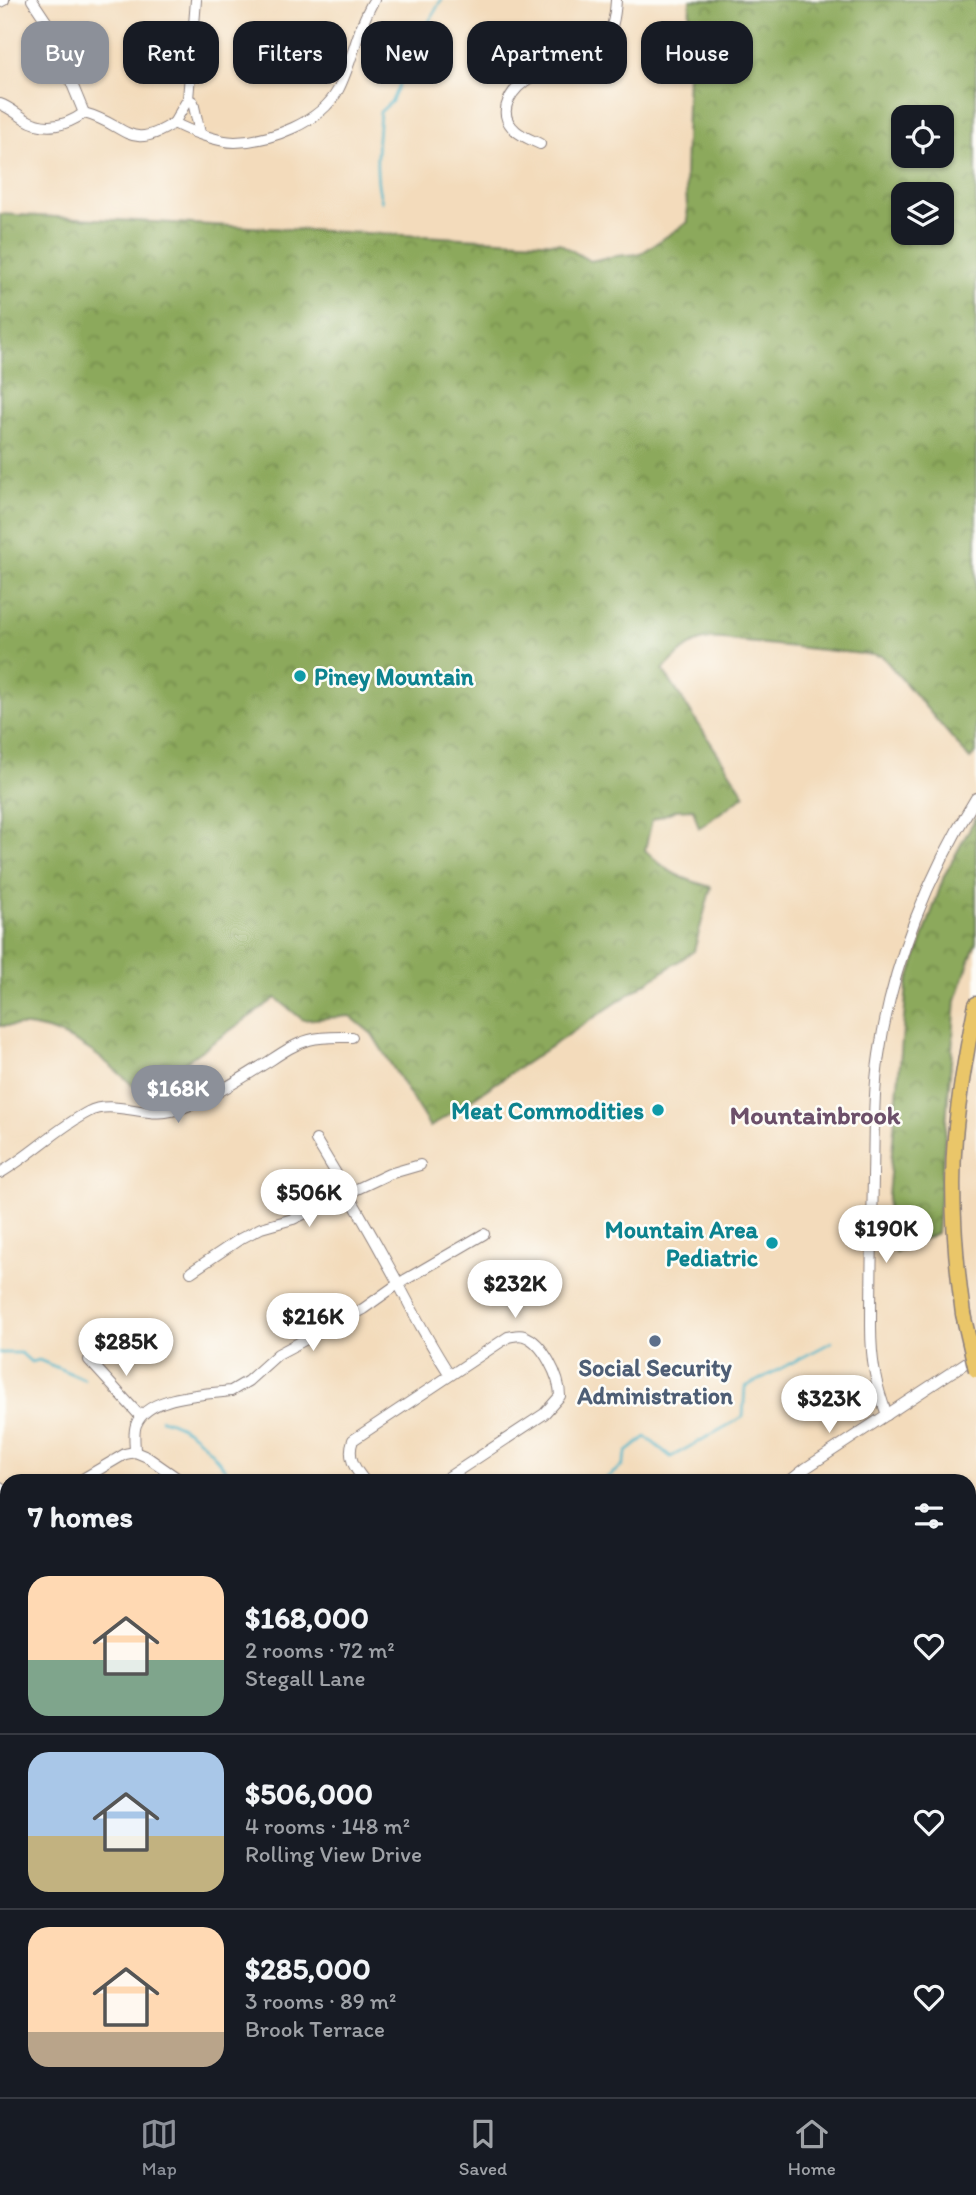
<!DOCTYPE html>
<meta charset="utf-8">
<style>
body{margin:0;font-family:Itim,sans-serif;background:#242831;color:#f1f3f6;height:100vh;display:flex;flex-direction:column;font-size:26px;white-space:nowrap}
*{box-sizing:border-box;margin:0}
p{font-size:23px;color:#9ea1a6}
.icon{flex:none;width:38px;height:38px;fill:none;stroke:currentColor;stroke-width:2;stroke-linecap:round;stroke-linejoin:round}
.map{position:relative;flex:1;overflow:hidden}
.panel{position:absolute;left:0px;top:1474px;width:976px;height:625px;display:flex;flex-direction:column;background:#171b24;border-radius:21px 21px 0 0;box-shadow:0 2px 5px #0004}
.panel>*{flex:none}
.banner{position:absolute;left:21px;top:21px;width:934px;height:63px;display:flex;gap:14px}
.tools{position:absolute;left:891px;top:105px;display:grid;gap:14px}
.tools a{display:grid;place-items:center;width:63px;height:63px;border-radius:14px;background:#171b24;box-shadow:0 2px 5px #0004;font-size:35px}
.price{position:absolute;translate:-50% -60px;padding:0 16px;border-radius:24px;background:#fff;color:#222;font-size:23px;line-height:46px;filter:drop-shadow(0 2px 4px #0008)}
.price::after{content:'';position:absolute;left:50%;top:42px;width:21px;height:16px;margin-left:-10px;background:inherit;clip-path:polygon(0 0,100% 0,50% 100%)}
.price.current{background:#8c9099;color:#fff}
ul{padding:0;list-style:none}
li{display:flex;align-items:center;gap:21px;height:175px;padding:0 28px}
li+li{border-top:2px solid #363941}
li span{display:grid;place-items:center;flex:none;width:196px;height:140px;border-radius:21px;color:#555}
li>.icon{margin-inline-start:auto}
span .icon{width:84px;height:84px;fill:#fffc;stroke-width:1}
li b{font-size:30px}
h2{display:flex;justify-content:space-between;align-items:center;height:84px;padding:0 28px;font-size:30px}
.tag{padding:0 24px;border-radius:21px;background:#171b24;box-shadow:0 2px 5px #0004;font-size:24px;line-height:63px}
.tag.current{background:#8c9099;color:#fff}
.dock{display:flex;justify-content:space-around;align-items:center;height:98px;border-top:2px solid #363941;background:#171b24;font-size:19px;color:#9ea1a6}
.dock a{display:grid;justify-items:center;gap:4px}
.dock .current{color:#8c9099}
.map>svg:first-child{display:block}
</style>
<div class="map">
<svg width="976" height="2097" viewBox="0 0 976 2097">
<defs>
<pattern id="forest-crowns" width="20" height="18" patternUnits="userSpaceOnUse" patternTransform="scale(1.75)"><rect width="20" height="18" fill="#8ca95b"/><path d="M2 6a3 3 0 1 1 6 0M12 15a3 3 0 1 1 6 0" fill="none" stroke="#72894c"/></pattern>
</defs>
<rect width="100%" height="100%" fill="#fdfcf7"/>
<filter id="ink" filterUnits="userSpaceOnUse"><feTurbulence type="fractalNoise" baseFrequency=".0143" numOctaves="2"/><feDisplacementMap in="SourceGraphic" scale="14" xChannelSelector="R" yChannelSelector="G"/><feConvolveMatrix kernelMatrix="1 2 1 2 8 2 1 2 1" color-interpolation-filters="sRGB"/></filter>
<filter id="wash" filterUnits="userSpaceOnUse"><feTurbulence type="fractalNoise" baseFrequency=".00686" numOctaves="4" result="noise"/><feDisplacementMap in="SourceGraphic" scale="28" xChannelSelector="R" yChannelSelector="G"/><feGaussianBlur stdDeviation="1.57" result="paint"/><feColorMatrix in="noise" values="0 0 0 0 0 0 0 0 0 0 0 0 0 0 0 0 0 1.4 0 .05"/><feComposite in="paint" operator="in"/></filter>
<g filter="url(#wash)">
<rect width="100%" height="100%" fill="#f3dbbb"/>
<!-- forest -->
<g fill="url(#forest-crowns)" stroke="#57664b" stroke-width="2" fill-rule="evenodd">
<path d="M690 0H976V753L970 759 882 656 736 641C700 633 687 645 663 670L745 795 699 828 693 809 676 810 652 820 645 850C668 873 679 878 711 887L694 951 430 1127 372 1034 350 1016 303 1020 276 998 141 1093C110 1064 77 1034 34 1027 23 1025 11 1026 0 1026V214L559 243 590 261 615 256 640 254 688 222 685 175ZM903 117H942V156H903ZM903 194H942V233H903Z"/>
<path d="M976 817V942L956 1000 937 1233 895 1253 886 1218 907 985 944 876Z"/>
</g>
<g fill="none" stroke-linecap="round" stroke-linejoin="round">
<!-- stream -->
<g stroke="#48b2c6" stroke-width="2.5">
<path d="M411 55 441 0"/>
<path d="M382 202C373 174 378 141 380 112L392 101 408 62"/>
<path d="M0 1353H21L31 1362 39 1360 84 1379"/>
<path d="M161 1419C199 1429 211 1454 235 1480"/>
<path d="M604 1480 622 1466 627 1452 646 1437 671 1457 743 1417 745 1387 832 1342"/>
<path d="M0 1739H7"/>
</g>
</g>
</g>
<g filter="url(#ink)">
<g fill="none" stroke-linecap="round" stroke-linejoin="round">
<!-- minor casing -->
<g stroke="#8a7e7b" stroke-width="12">
<g id="minor">
<path d="M32 0 46 21 84 113"/>
<path d="M0 2 4 0"/>
<path d="M188 99 196 0"/>
<path d="M0 104C9 107 17 114 25 119 45 131 66 126 84 113 127 124 128 153 174 123"/>
<path d="M174 123C189 131 218 142 235 142 270 141 320 123 338 90 353 61 357 28 374 0"/>
<path d="M174 123 188 99 193 102 200 133"/>
<path d="M540 144C532 140 523 137 516 131 493 112 513 87 533 76 545 69 558 72 570 67 580 63 593 53 601 45 613 33 615 16 616 0"/>
<path d="M316 1140C344 1186 371 1233 397 1281 414 1314 429 1343 450 1375"/>
<path d="M0 1173C31 1155 56 1129 88 1112 112 1099 145 1118 172 1111 207 1102 240 1079 271 1060 283 1052 295 1044 309 1040 323 1036 337 1037 352 1037"/>
<path d="M191 1272 240 1239 261 1228 293 1219 389 1174 420 1165"/>
<path d="M89 1360 140 1416"/>
<path d="M887 1415C875 1383 871 1360 871 1326 871 1276 872 1227 873 1177 874 1136 873 1095 879 1055 892 964 928 875 976 798"/>
<path d="M135 1452C135 1444 133 1433 136 1425 147 1395 203 1395 231 1391L248 1381 278 1354 363 1309 398 1284 484 1234"/>
<path d="M81 1480 125 1454 135 1452 147 1457 180 1480"/>
<path d="M364 1480C354 1468 347 1456 353 1440L508 1337C514 1336 519 1334 524 1336 543 1342 560 1378 560 1396L544 1414 444 1480"/>
<path d="M791 1480 806 1468 976 1356"/>
<path d="M0 1487 7 1493"/>
<path d="M970 1605 976 1609"/>
<path d="M0 1671H7"/>
<path d="M970 2017 976 2010"/>
<path d="M440 2091V2097"/>
<path d="M891 2097 895 2091"/>
</g>
</g>
<!-- highway casing -->
<g stroke="#8a7e7b" stroke-width="17">
<path id="highway" d="M963 1314C955 1256 950 1196 955 1137 959 1093 967 1048 976 1004"/>
</g>
<!-- minor -->
<use href="#minor" stroke="#fff" stroke-width="10"/>
<!-- highway -->
<use href="#highway" stroke="#eac669" stroke-width="14"/>
<!-- highway-bridge casing -->
<g stroke="#8a7e7b" stroke-width="17" stroke-linecap="butt">
<path id="highway-bridge" d="M963 1314 976 1370"/>
</g>
<!-- highway-bridge -->
<use href="#highway-bridge" stroke="#eac669" stroke-width="14"/>
</g>
</g>
<!-- markers -->
<g fill="#0f9aa8" stroke="#fdfcf7" stroke-width="2.5">
<circle cx="300" cy="676" r="7"/>
<circle cx="658" cy="1110" r="7"/>
<circle cx="772" cy="1243" r="7"/>
</g>
<circle fill="#5c6f8a" stroke="#fdfcf7" stroke-width="2.5" cx="655" cy="1341" r="7"/>
<g text-anchor="middle" dominant-baseline="central" stroke-width="5" stroke-linejoin="round" paint-order="stroke">
<!-- culture labels -->
<g font-size="24" font-weight="bold" fill="#0d838f" stroke="#fdfcf7" text-anchor="end">
<text x="314" y="676" text-anchor="start">Piney Mountain</text>
<text x="644" y="1110">Meat Commodities</text>
<text x="758" y="1229">Mountain Area<tspan x="758" dy="28">Pediatric</tspan></text>
</g>
<!-- service labels -->
<g font-size="24" font-weight="bold" fill="#4e5e75" stroke="#fdfcf7">
<text x="655" y="1367">Social Security<tspan x="655" dy="28">Administration</tspan></text>
</g>
<!-- neighbourhood labels -->
<g font-size="26" font-weight="bold" fill="#6c506a" stroke="#fdfcf7">
<text x="815" y="1115">Mountainbrook</text>
</g>
</g>
</svg>
<div class="tools">
<a><svg class="icon" aria-label="locate" viewBox="0 0 24 24"><circle cx="12" cy="12" r="6"/><path d="M12 2v4M12 18v4M2 12h4M18 12h4"/></svg></a>
<a><svg class="icon" aria-label="layers" viewBox="0 0 24 24"><path d="M12 4l9 5-9 5-9-5zM3 14l9 5 9-5"/></svg></a>
</div>
<b class="price current" style="left:178px;top:1125px">$168K</b>
<b class="price" style="left:309px;top:1229px">$506K</b>
<b class="price" style="left:886px;top:1265px">$190K</b>
<b class="price" style="left:515px;top:1320px">$232K</b>
<b class="price" style="left:313px;top:1353px">$216K</b>
<b class="price" style="left:126px;top:1378px">$285K</b>
<b class="price" style="left:829px;top:1435px">$323K</b>
<div class="banner">
<a class="tag current">Buy</a>
<a class="tag">Rent</a>
<a class="tag">Filters</a>
<a class="tag">New</a>
<a class="tag">Apartment</a>
<a class="tag">House</a>
</div>
<section class="panel">
<h2>7 homes<svg class="icon" aria-label="filters" viewBox="0 0 24 24"><path d="M4 7h16M4 17h16"/><circle cx="9" cy="7" r="2"/><circle cx="15" cy="17" r="2"/></svg></h2>
<ul>
<li><span style="background:linear-gradient(#ffd9b3 60%,#7fa58c 0)"><svg class="icon" aria-label="home" viewBox="0 0 24 24"><path d="M3 11l9-7 9 7M6 9v11h12V9"/></svg></span><div><b>$168,000</b><p>2 rooms · 72 m²</p><p>Stegall Lane</p></div><svg class="icon" aria-label="heart" viewBox="0 0 24 24"><path d="M12 20l-8-8c-3-5 5-10 8-4 3-6 11-1 8 4z"/></svg></li>
<li><span style="background:linear-gradient(#a9c7e8 60%,#c2b280 0)"><svg class="icon" aria-label="home" viewBox="0 0 24 24"><path d="M3 11l9-7 9 7M6 9v11h12V9"/></svg></span><div><b>$506,000</b><p>4 rooms · 148 m²</p><p>Rolling View Drive</p></div><svg class="icon" aria-label="heart" viewBox="0 0 24 24"><path d="M12 20l-8-8c-3-5 5-10 8-4 3-6 11-1 8 4z"/></svg></li>
<li><span style="background:linear-gradient(#ffd9b3 75%,#b9a48a 0)"><svg class="icon" aria-label="home" viewBox="0 0 24 24"><path d="M3 11l9-7 9 7M6 9v11h12V9"/></svg></span><div><b>$285,000</b><p>3 rooms · 89 m²</p><p>Brook Terrace</p></div><svg class="icon" aria-label="heart" viewBox="0 0 24 24"><path d="M12 20l-8-8c-3-5 5-10 8-4 3-6 11-1 8 4z"/></svg></li>
</ul>
</section>
</div>
<nav class="dock">
<a class="current"><svg class="icon" aria-label="map" viewBox="0 0 24 24"><path d="M3 6l6-2 6 2 6-2v14l-6 2-6-2-6 2zM9 4v14M15 6v14"/></svg>Map</a>
<a><svg class="icon" aria-label="saved" viewBox="0 0 24 24"><path d="M7 4h10v16l-5-4-5 4z"/></svg>Saved</a>
<a><svg class="icon" aria-label="home" viewBox="0 0 24 24"><path d="M3 11l9-7 9 7M6 9v11h12V9"/></svg>Home</a>
</nav>
